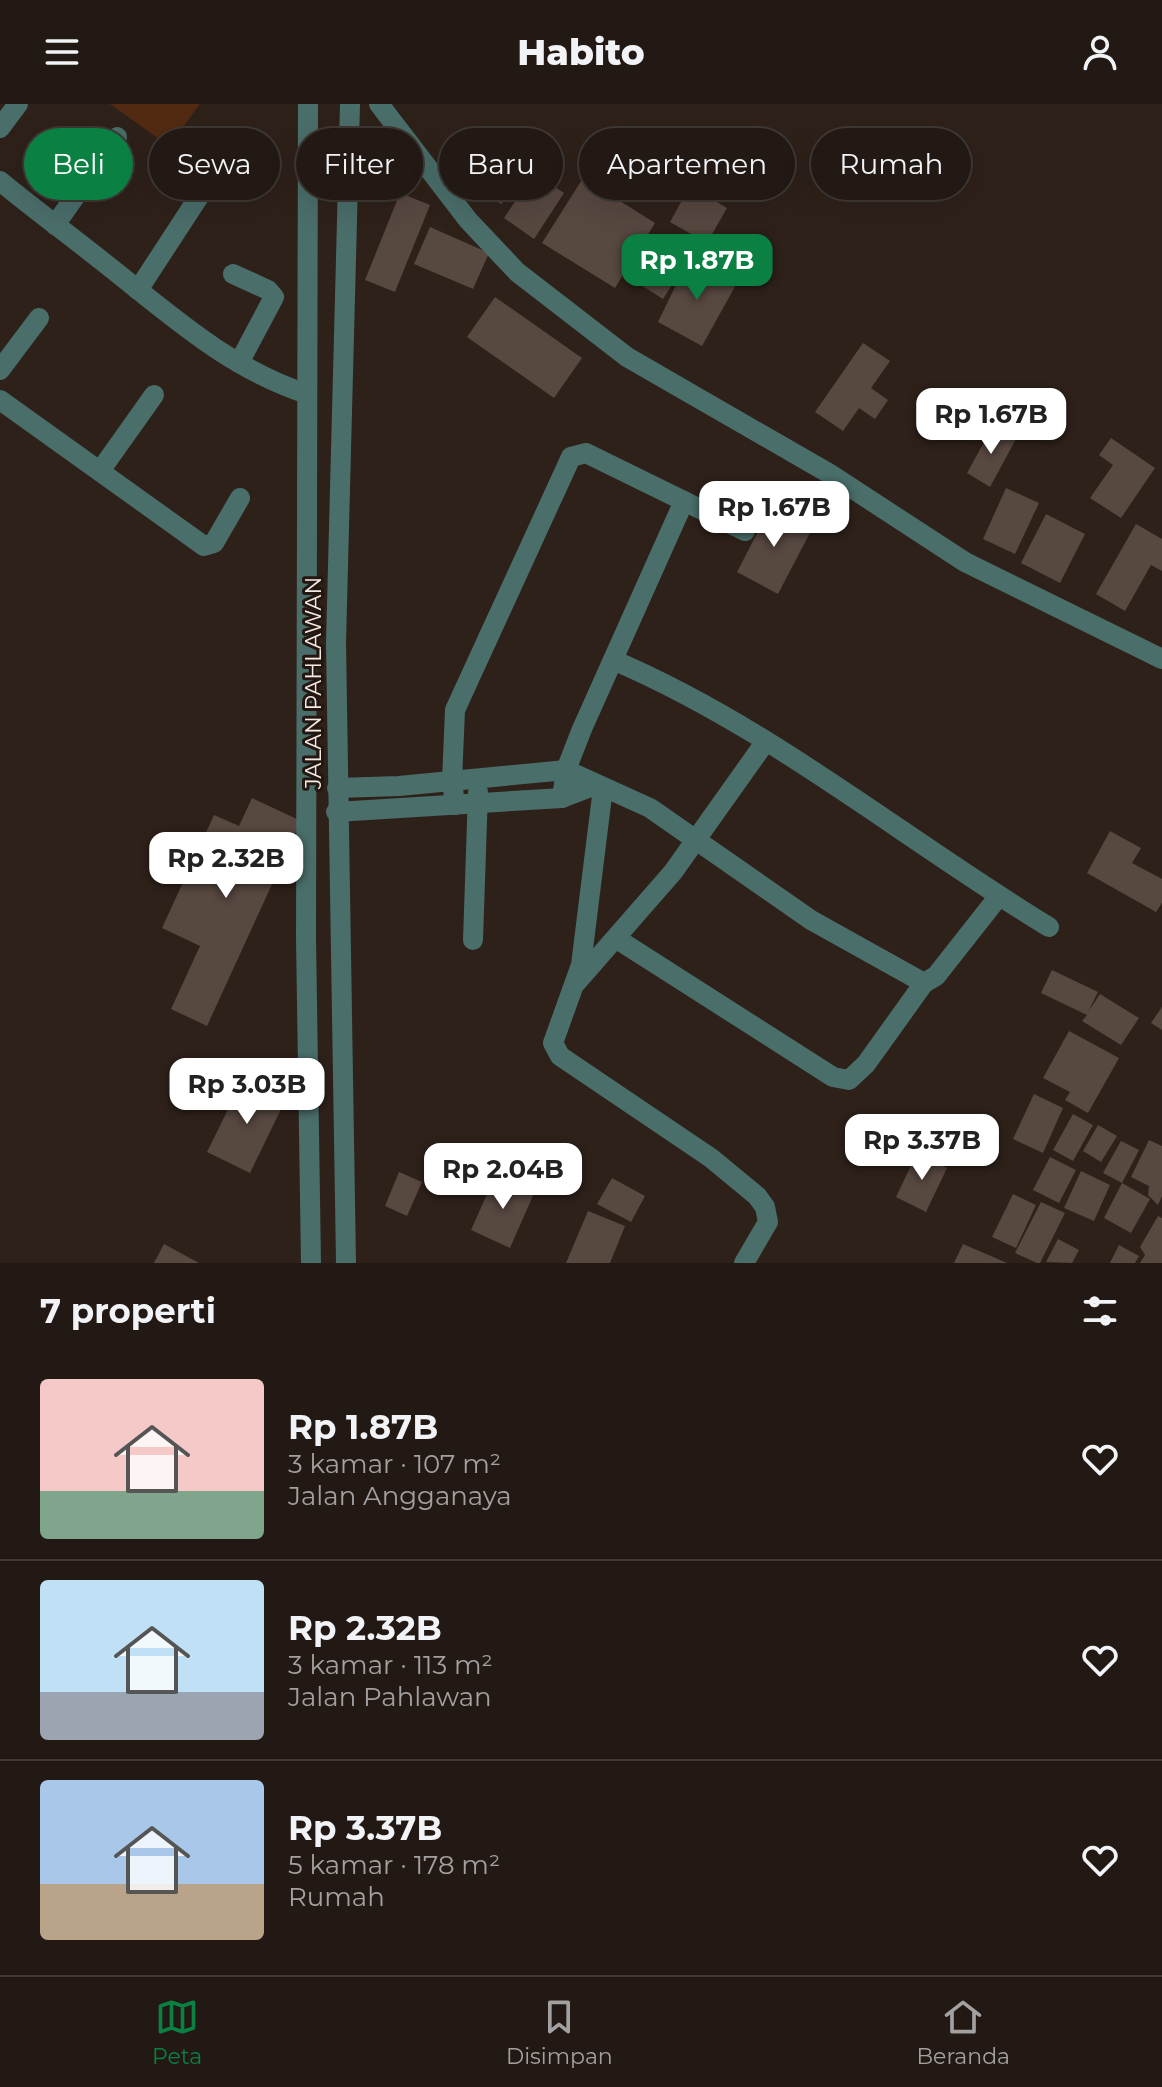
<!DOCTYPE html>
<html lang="id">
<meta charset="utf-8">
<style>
body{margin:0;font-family:Montserrat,sans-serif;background:#2e2622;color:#f1f3f6;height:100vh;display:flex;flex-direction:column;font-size:30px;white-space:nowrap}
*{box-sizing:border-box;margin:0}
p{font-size:26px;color:#a2a0a0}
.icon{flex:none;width:44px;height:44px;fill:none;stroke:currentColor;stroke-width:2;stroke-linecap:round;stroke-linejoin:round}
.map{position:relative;height:1159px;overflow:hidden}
.side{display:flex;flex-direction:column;background:#221914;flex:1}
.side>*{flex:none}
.banner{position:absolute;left:24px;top:24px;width:1114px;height:72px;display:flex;gap:16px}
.price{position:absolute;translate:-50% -68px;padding:0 18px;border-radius:16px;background:#fff;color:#222;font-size:26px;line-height:52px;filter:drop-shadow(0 2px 4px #0008)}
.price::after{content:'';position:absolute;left:50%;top:48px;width:24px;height:18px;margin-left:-12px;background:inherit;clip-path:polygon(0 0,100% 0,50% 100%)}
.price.active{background:#0b8043;color:#fff}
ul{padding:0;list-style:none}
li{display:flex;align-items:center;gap:24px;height:200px;padding:0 40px}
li+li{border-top:2px solid #3f3834}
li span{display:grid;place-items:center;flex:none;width:224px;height:160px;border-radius:8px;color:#555}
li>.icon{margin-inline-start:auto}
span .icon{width:96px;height:96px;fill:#fffc;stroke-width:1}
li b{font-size:34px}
h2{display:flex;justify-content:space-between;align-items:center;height:96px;padding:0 40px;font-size:34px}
.tag{padding:0 28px;border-radius:36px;background:#221914;box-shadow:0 8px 32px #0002,0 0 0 2px #3f3834;font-size:28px;line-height:72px}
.tag.active{background:#0b8043;color:#fff}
header{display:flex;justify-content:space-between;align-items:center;height:104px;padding:0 40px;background:#221914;font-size:36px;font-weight:800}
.menu{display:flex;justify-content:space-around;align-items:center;height:112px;border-top:2px solid #3f3834;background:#221914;font-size:22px;color:#a2a0a0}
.menu a{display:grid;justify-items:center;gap:4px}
.menu .active{color:#0b8043}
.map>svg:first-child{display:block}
</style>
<header><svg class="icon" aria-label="menu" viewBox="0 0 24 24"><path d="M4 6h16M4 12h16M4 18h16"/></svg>Habito<svg class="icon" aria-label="person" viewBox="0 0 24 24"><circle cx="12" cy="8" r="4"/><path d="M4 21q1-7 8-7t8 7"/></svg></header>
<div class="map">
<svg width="1162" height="1159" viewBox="0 0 1162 1159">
<rect width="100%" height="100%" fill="#2e211a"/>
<!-- green -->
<path fill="#512a11" d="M110 0H200L169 42Z"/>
<!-- building -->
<g fill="#574840">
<path d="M506 28 523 40 512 54 527 64 501 100 457 69 482 33 496 43Z"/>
<path d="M534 69 564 89 534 135 504 114Z"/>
<path d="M583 74 655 119 615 184 542 139Z"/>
<path d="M690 82 727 104 707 139 670 118Z"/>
<path d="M400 89 430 101 395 188 365 176Z"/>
<path d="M430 123 489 149 473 185 414 160Z"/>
<path d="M661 139 688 156 663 195 636 178Z"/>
<path d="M688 156 737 179 702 242 658 218Z"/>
<path d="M495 193 582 254 554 294 467 233Z"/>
<path d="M863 239 890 257 871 284 888 296 875 315 859 304 843 327 815 308Z"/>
<path d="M993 322 1016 335 990 383 967 369Z"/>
<path d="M1111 334 1155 364 1121 414 1090 394 1113 361 1099 351Z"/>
<path d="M1006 384 1039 399 1015 450 983 435Z"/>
<path d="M762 398 812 425 778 490 737 468 763 418 756 410Z"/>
<path d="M1046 410 1085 430 1060 479 1021 459Z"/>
<path d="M1136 420 1162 435V467L1151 461 1125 507 1096 490Z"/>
<path d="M252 694 301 717 207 922 171 905 200 842 162 824 214 711 239 722Z"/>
<path d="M1110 727 1141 744 1132 759 1162 775V799L1156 808 1087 769Z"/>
<path d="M1052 866 1098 888 1088 908 1100 890 1139 914 1121 941 1082 917 1087 911 1041 889Z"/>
<path d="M1162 903V926L1151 919Z"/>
<path d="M1069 927 1119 954 1088 1009 1065 996 1070 988 1043 974Z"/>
<path d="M243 975 286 995 250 1069 207 1048Z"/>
<path d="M1034 990 1063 1004 1043 1049 1013 1035Z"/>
<path d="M1073 1010 1093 1021 1073 1057 1053 1046Z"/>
<path d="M1098 1021 1117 1032 1101 1058 1083 1047Z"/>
<path d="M1149 1036 1162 1042V1092L1158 1101 1148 1091 1149 1082 1131 1073Z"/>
<path d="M1121 1037 1139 1046 1122 1079 1103 1069Z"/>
<path d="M917 1049 947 1064 926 1108 896 1093Z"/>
<path d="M1050 1053 1076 1066 1059 1099 1033 1086Z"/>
<path d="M1081 1067 1110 1081 1094 1117 1064 1104Z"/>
<path d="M399 1068 422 1078 407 1112 385 1102Z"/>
<path d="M496 1070 535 1087 510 1144 471 1126Z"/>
<path d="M612 1074 645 1092 631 1118 597 1100Z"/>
<path d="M1122 1079 1150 1095 1131 1129 1104 1114Z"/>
<path d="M1013 1090 1036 1101 1016 1144 992 1133Z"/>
<path d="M1041 1098 1065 1109 1040 1159H1037L1015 1149Z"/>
<path d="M588 1107 625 1122 610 1159H566Z"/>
<path d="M1158 1112 1162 1114V1159H1140L1145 1151 1140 1143Z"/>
<path d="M1058 1135 1079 1146 1072 1159 1046 1158Z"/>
<path d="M164 1140 199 1159H154Z"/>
<path d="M963 1140 1007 1159H954Z"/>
<path d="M1119 1141 1139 1152 1135 1159H1110Z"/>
</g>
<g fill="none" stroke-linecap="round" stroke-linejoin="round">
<!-- minor -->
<g stroke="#4a6e6a" stroke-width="20">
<path d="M308 0 306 834 311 1159"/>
<path d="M379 0 468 116 517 168 627 253 830 370 965 458 1162 555"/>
<path d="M0 24 18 0"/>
<path d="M349 62 407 40"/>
<path d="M0 77C33 104 68 130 102 157 167 208 227 264 307 290"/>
<path d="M55 121 117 33"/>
<path d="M233 170 268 186 274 193 239 259"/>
<path d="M138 186 215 68"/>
<path d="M0 266 39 214"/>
<path d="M0 296 204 442 214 439 240 394"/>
<path d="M100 367 154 291"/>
<path d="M613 556C770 623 904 735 1049 823"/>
<path d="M337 684 399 682 566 666 650 704 811 816 924 879 936 872 999 792"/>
<path d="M603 684 581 861 553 939 560 952 711 1054 757 1092 765 1103 768 1118 744 1159"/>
<path d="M562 694 566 666 582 625 684 397"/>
<path d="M455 701 452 677 455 606 571 353 586 349 745 427"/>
<path d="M336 708 562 694 596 681"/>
<path d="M617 835 833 973 849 976 866 960 924 879"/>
<path d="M473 836 478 688"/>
<path d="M576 879 673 768 766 637"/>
<path d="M346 1159 336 539 350 0"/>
</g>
</g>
<g text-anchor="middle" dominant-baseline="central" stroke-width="6" stroke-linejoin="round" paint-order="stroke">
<!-- street labels -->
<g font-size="22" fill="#f2e9e4" stroke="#241711">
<text transform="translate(313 579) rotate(-90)">JALAN PAHLAWAN</text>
</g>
</g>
</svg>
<b class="price active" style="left:697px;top:198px">Rp 1.87B</b>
<b class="price" style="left:991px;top:352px">Rp 1.67B</b>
<b class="price" style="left:774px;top:445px">Rp 1.67B</b>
<b class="price" style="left:226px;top:796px">Rp 2.32B</b>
<b class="price" style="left:247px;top:1022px">Rp 3.03B</b>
<b class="price" style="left:922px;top:1078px">Rp 3.37B</b>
<b class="price" style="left:503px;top:1107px">Rp 2.04B</b>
<div class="banner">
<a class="tag active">Beli</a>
<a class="tag">Sewa</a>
<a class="tag">Filter</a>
<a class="tag">Baru</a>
<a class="tag">Apartemen</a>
<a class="tag">Rumah</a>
</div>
</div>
<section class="side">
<h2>7 properti<svg class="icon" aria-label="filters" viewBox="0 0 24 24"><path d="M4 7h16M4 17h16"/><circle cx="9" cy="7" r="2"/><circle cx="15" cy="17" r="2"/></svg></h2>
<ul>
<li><span style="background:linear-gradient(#f6c9c9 70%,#7fa58c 0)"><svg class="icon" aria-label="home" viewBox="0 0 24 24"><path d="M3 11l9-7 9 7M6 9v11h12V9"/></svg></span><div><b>Rp 1.87B</b><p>3 kamar · 107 m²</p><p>Jalan Angganaya</p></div><svg class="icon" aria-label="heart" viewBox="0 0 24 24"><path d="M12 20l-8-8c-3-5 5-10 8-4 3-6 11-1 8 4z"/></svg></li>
<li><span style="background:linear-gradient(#bfe0f5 70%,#9aa5b1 0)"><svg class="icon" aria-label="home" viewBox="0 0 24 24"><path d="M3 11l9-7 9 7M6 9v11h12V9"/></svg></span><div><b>Rp 2.32B</b><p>3 kamar · 113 m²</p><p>Jalan Pahlawan</p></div><svg class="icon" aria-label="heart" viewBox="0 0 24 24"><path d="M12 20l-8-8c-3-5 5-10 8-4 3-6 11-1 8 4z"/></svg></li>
<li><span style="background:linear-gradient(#a9c7e8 65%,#b9a48a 0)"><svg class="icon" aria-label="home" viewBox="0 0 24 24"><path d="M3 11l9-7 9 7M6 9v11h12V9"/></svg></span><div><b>Rp 3.37B</b><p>5 kamar · 178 m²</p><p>Rumah</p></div><svg class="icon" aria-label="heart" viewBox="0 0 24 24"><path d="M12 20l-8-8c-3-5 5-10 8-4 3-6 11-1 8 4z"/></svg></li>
</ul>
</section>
<nav class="menu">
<a class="active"><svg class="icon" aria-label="map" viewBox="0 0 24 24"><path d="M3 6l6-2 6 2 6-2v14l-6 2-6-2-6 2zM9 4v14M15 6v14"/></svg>Peta</a>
<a><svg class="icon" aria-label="saved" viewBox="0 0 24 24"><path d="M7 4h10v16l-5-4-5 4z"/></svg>Disimpan</a>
<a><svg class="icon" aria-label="home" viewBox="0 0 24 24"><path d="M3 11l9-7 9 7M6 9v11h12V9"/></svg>Beranda</a>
</nav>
